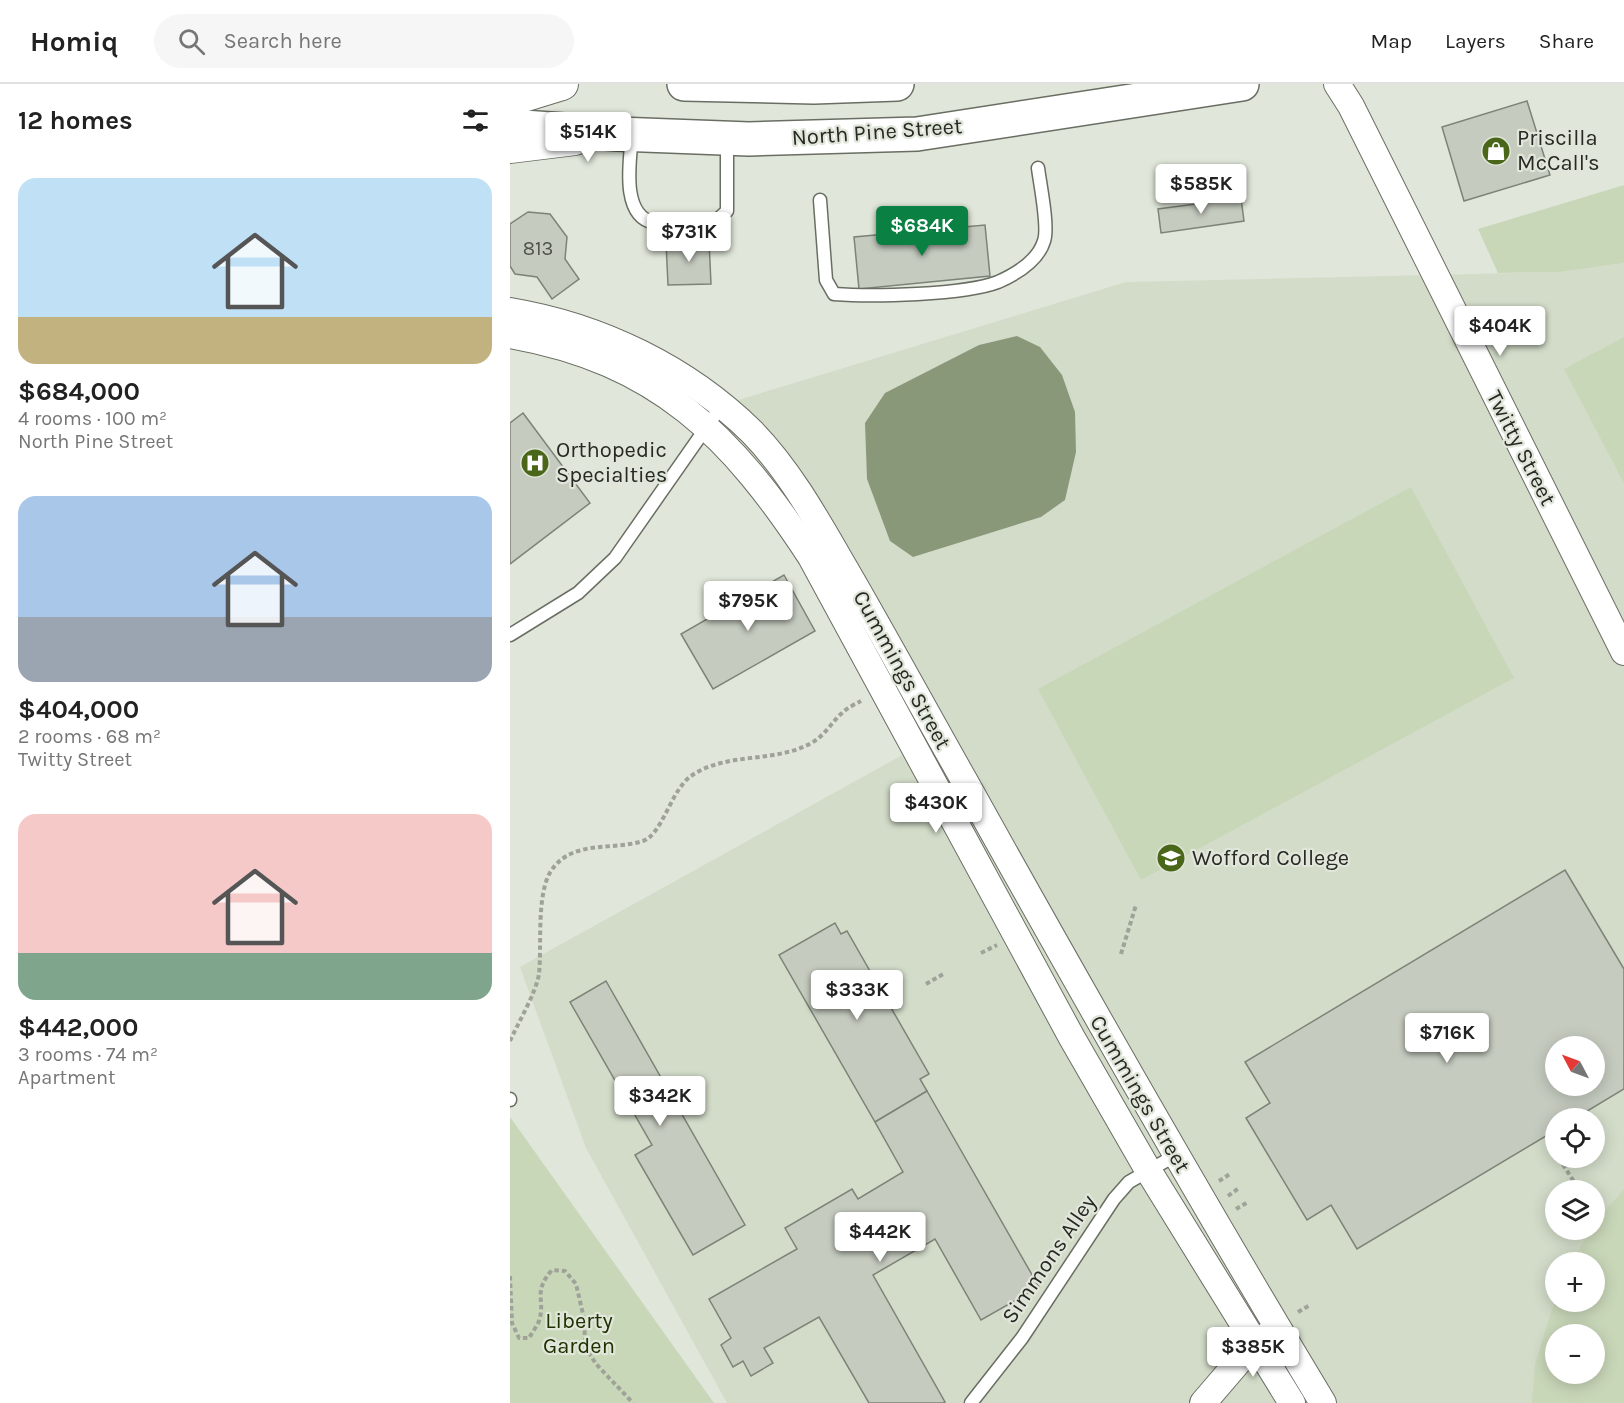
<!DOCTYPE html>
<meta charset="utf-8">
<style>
body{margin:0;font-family:Karla,sans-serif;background:#f6f6f6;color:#222;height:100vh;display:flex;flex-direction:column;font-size:22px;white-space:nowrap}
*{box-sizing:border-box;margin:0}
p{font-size:20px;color:#767676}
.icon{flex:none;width:33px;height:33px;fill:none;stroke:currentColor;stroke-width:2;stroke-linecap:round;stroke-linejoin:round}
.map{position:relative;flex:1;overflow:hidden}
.sheet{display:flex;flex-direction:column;background:#fff;width:510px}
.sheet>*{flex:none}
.needle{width:39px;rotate:311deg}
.controls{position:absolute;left:1035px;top:952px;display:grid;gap:12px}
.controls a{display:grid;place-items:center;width:60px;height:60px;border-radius:50%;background:#fff;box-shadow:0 3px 15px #0003;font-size:30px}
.price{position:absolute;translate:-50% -51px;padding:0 14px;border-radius:6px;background:#fff;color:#222;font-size:20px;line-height:39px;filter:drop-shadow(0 2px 3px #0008)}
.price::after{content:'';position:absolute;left:50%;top:36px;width:18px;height:14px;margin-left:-9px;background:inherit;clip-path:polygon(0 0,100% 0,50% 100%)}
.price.selected{background:#0b8043;color:#fff}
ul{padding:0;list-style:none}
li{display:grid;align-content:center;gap:12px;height:318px;padding:0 18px}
li span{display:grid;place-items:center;height:186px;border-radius:18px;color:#555}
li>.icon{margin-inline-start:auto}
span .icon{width:108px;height:108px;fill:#fffc;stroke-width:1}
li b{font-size:26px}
h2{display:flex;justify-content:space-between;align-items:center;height:72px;padding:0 18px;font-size:26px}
header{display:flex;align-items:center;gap:36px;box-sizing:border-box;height:84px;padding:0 30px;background:#fff;border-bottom:2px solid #e0e0e0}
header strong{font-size:28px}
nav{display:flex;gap:33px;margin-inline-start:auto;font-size:21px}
.search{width:420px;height:54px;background:#f6f6f6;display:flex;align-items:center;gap:15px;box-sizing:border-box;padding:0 21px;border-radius:33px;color:#767676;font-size:22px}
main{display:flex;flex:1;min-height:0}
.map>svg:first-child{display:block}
</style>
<header>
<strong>Homiq</strong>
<div class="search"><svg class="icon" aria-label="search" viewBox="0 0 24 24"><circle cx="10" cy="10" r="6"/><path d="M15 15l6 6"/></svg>Search here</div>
<nav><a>Map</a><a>Layers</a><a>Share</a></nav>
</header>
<main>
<section class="sheet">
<h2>12 homes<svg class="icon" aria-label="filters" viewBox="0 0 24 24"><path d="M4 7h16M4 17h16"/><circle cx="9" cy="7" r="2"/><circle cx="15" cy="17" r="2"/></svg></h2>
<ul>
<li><span style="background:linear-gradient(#bfe0f5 75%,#c2b280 0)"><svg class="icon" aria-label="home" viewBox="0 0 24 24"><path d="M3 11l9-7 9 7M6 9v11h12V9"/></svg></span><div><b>$684,000</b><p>4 rooms · 100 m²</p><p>North Pine Street</p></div></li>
<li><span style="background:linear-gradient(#a9c7e8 65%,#9aa5b1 0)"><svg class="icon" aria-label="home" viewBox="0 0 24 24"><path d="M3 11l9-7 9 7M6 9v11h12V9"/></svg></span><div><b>$404,000</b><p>2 rooms · 68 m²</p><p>Twitty Street</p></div></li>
<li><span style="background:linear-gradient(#f6c9c9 75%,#7fa58c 0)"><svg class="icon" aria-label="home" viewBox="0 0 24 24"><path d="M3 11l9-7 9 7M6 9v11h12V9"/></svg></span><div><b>$442,000</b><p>3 rooms · 74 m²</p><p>Apartment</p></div></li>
</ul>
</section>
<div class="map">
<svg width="1114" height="1319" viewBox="0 0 1114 1319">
<rect width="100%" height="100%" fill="#e0e6d9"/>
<!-- built -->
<path fill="#d3dcc9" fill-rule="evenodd" d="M1114 179V1319H217L76 1064 10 883 405 664 212 321 616 198 1050 188ZM1046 963H1084V1002H1046ZM1046 1035H1084V1074H1046ZM1046 1107H1084V1146H1046ZM1046 1179H1084V1218H1046ZM1046 1251H1084V1290H1046Z"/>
<!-- green -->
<g fill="#c9d7b9" fill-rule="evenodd">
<path d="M1114 101V179L1050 188 988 189 968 145Z"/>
<path d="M1114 253V399L1054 285Z"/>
<path d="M901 403 1004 594 631 796 528 605Z"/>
<path d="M0 1033 204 1319H0Z"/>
<path d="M1114 1105V1319H1022L1025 1280 1045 1216 1084 1218V1179H1061L1063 1175 1081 1146H1084L1091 1132ZM1046 1251H1084V1290H1046Z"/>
</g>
<!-- water -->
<path fill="#8a987a" d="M507 252 530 263 552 291 565 328 566 368 555 416 531 433 403 473 380 457 357 395 355 339 375 309 469 261Z"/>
<!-- building -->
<g fill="#c5cbbf" stroke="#7e8377" stroke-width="1.5" fill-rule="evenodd">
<path d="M1017 17 1040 91 954 117 932 43Z"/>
<path d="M731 114 734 137 651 149 648 125Z"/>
<path d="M18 128 40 130 57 153 55 175 69 195 42 215 27 193 5 190 0 182V140Z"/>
<path d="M475 141 480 192 349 205 344 153Z"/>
<path d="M199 157 201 200 158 201 156 159Z"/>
<path d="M13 329 80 419 0 480V339Z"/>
<path d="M274 491 305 547 203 605 171 550Z"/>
<path d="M1055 786 1114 885V1005L1064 1035H1046V1046L847 1165 821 1121 797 1136 736 1034 760 1019 735 978ZM1046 963H1084V1002H1046Z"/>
<path d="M325 839 331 850 337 847 419 990 410 995 417 1007 365 1038 269 871Z"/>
<path d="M96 897 235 1141 183 1171 125 1071 142 1061 60 918Z"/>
<path d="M417 1007 529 1203 471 1236 425 1155 363 1191 435 1318 433 1319H359L309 1233 254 1264 263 1279 241 1292 233 1277 223 1283 211 1261 221 1254 199 1215 287 1165 275 1144 342 1105 348 1115 393 1088 365 1038Z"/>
</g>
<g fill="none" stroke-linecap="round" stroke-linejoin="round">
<!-- service casing -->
<g stroke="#696e63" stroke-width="15">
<g id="service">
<path d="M122 52C120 76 110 133 145 139 164 142 187 138 206 137L217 127V56"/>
<path d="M310 116 316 196 324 210C362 213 454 211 488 198 506 190 528 177 534 157 539 143 530 100 528 84"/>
<path d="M0 551 68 509 105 474 212 321"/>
<path d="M0 1015V1016"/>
<path d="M461 1319 512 1254 604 1115 619 1098 666 1071"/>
</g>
</g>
<!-- minor casing -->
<g stroke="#696e63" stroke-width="28">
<g id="minor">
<path d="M827 0 841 22 1114 568"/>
<path d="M0 227C90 242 177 284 242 348 281 388 309 440 337 488 377 557 415 627 454 696 571 906 689 1114 813 1319"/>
<path d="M0 251C148 277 222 352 301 473L562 954 638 1086 782 1319"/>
<path d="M693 1319 729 1277 759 1250"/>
</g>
</g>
<!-- tertiary casing -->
<g stroke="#696e63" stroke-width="34">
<g id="tertiary">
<path d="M0 16 52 0"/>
<path d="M0 63 65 55"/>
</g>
</g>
<!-- trunk casing -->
<g stroke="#696e63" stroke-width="36">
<g id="trunk">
<path d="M174 0 304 3 387 0"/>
<path d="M0 42 108 50 239 55 407 50 732 0"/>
</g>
</g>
<!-- path -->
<g stroke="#9ea298" stroke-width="4" stroke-dasharray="4.5 3" stroke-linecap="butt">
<path d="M471 869 487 861"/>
<path d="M611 870 626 821"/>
<path d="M416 900 435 889"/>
<path d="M0 957C8 939 26 909 29 890 32 863 26 810 41 787 62 755 102 767 133 757 152 751 161 706 181 692 217 667 266 680 303 658 315 651 322 638 332 629 337 624 345 620 351 617"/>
<path d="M1049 1074 1064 1098"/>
<path d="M709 1097 720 1090"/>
<path d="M718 1112 729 1104"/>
<path d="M726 1125 738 1118"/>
<path d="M0 1192 2 1239 9 1254H19C22 1249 27 1242 29 1237 36 1215 22 1209 42 1186L55 1187 66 1200 73 1230 76 1264 86 1280 123 1319"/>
<path d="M788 1228 800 1221"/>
</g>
<!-- service -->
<use href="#service" stroke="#fff" stroke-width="12"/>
<!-- minor -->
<use href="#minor" stroke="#fff" stroke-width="26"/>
<!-- tertiary -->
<use href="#tertiary" stroke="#fff" stroke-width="32"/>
<!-- trunk -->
<use href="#trunk" stroke="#fff" stroke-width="33"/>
</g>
<!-- icons -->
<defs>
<g id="shop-disc" transform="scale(1.5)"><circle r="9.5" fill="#4a6618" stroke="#e0e6d9"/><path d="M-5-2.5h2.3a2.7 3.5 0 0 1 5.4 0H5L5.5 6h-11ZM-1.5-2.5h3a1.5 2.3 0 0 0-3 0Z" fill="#fff"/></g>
<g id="hospital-disc" transform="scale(1.5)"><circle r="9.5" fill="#4a6618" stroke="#e0e6d9"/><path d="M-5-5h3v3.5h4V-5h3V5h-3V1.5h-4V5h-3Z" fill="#fff"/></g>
<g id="university-disc" transform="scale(1.5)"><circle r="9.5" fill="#4a6618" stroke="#e0e6d9"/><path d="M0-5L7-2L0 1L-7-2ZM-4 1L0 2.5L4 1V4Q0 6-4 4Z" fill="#fff"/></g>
</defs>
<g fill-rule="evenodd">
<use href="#shop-disc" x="986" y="67"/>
<use href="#hospital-disc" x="25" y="379"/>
<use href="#university-disc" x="661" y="774"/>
</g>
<g text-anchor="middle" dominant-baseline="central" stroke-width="4.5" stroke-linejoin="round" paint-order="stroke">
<!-- number labels -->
<g font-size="20" fill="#4e524b">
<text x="28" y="164">813</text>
</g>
<!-- street labels -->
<g font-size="22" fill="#272924" stroke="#e0e6d9">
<text transform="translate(367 48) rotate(-4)">North Pine Street</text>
<text transform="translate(1011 364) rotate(63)">Twitty Street</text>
<text transform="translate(392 586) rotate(61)">Cummings Street</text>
<text transform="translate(630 1010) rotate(60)">Cummings Street</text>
<text transform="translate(539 1175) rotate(-56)">Simmons Alley</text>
</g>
<!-- poi labels -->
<g font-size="22" fill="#272924" stroke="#e0e6d9" text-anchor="start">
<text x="1007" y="54">Priscilla<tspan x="1007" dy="25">McCall's</tspan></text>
<text x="46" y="366">Orthopedic<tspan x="46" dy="25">Specialties</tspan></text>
<text x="682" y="774">Wofford College</text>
</g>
<!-- park labels -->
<g font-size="22" fill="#203100" stroke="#e0e6d9">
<text x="69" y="1237">Liberty<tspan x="69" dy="25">Garden</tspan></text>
</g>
</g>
</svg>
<div class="controls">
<a><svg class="needle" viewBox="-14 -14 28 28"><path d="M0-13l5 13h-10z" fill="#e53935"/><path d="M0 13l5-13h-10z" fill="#767676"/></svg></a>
<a><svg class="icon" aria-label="locate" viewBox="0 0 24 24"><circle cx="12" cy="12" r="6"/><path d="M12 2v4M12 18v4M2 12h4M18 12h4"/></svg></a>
<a><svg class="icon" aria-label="layers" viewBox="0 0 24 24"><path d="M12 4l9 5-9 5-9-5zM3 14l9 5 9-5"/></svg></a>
<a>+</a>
<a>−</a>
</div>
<b class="price" style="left:78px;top:79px">$514K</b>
<b class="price" style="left:691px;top:131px">$585K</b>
<b class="price selected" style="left:412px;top:173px">$684K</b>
<b class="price" style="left:179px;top:179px">$731K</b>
<b class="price" style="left:990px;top:273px">$404K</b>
<b class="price" style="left:238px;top:548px">$795K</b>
<b class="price" style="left:426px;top:750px">$430K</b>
<b class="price" style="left:347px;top:937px">$333K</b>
<b class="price" style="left:937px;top:980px">$716K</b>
<b class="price" style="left:150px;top:1043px">$342K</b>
<b class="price" style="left:370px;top:1179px">$442K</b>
<b class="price" style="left:743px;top:1294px">$385K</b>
</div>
</main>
